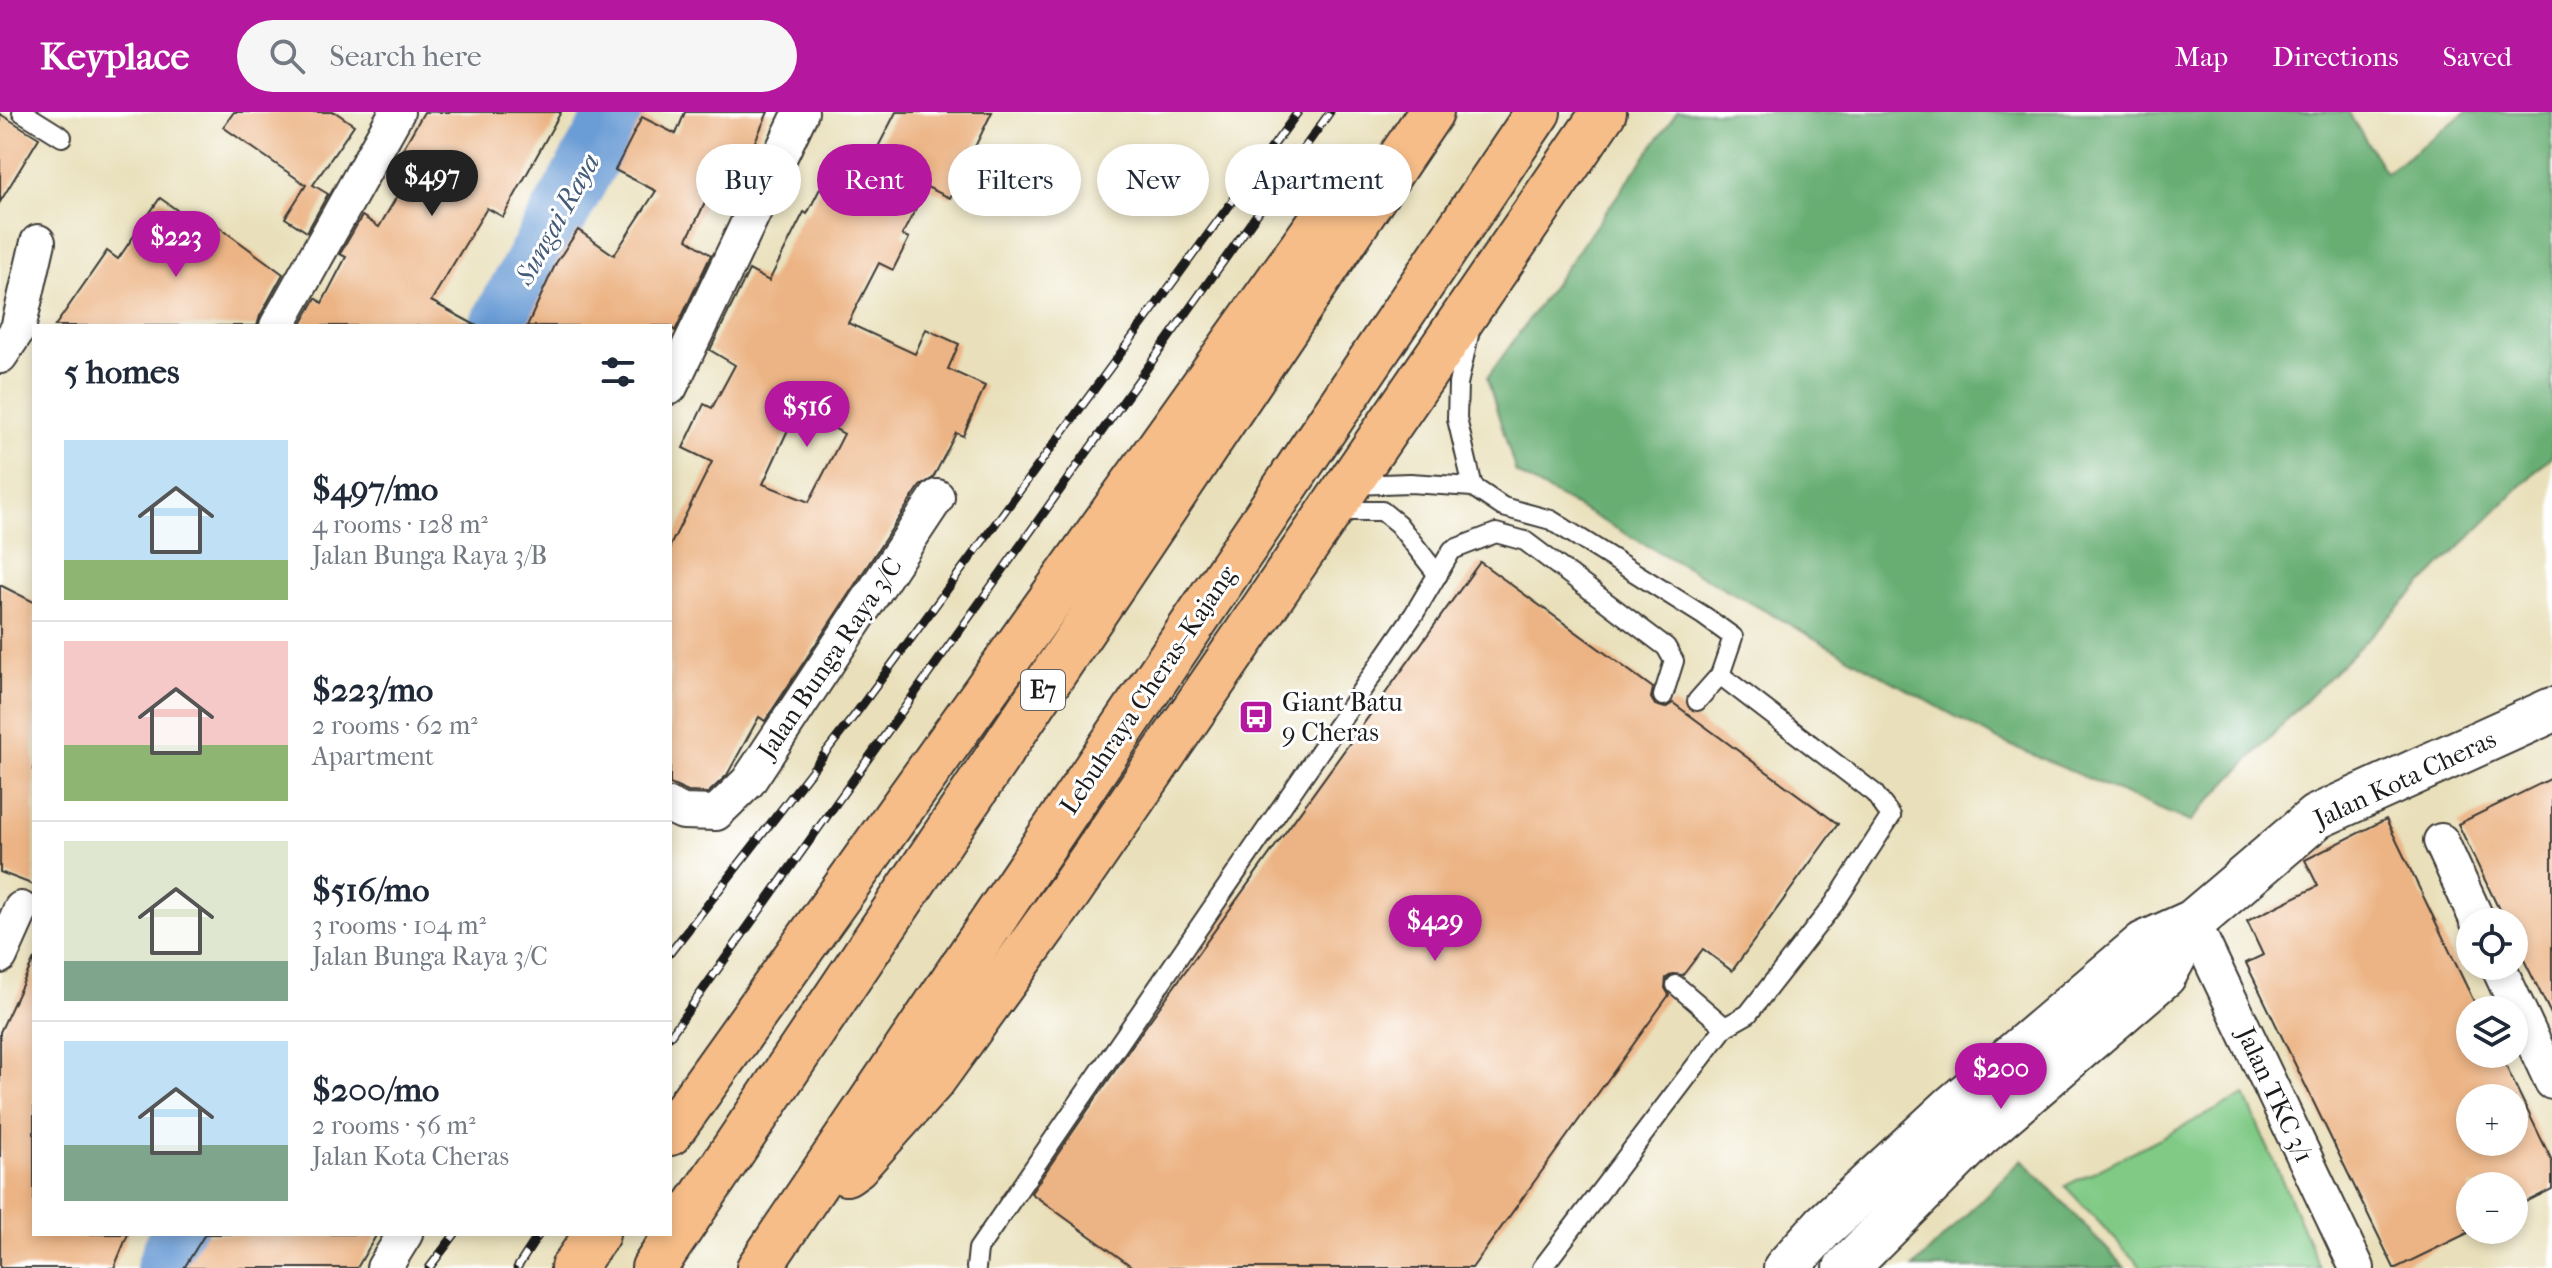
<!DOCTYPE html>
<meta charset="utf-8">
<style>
body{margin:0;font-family:"IM FELL French Canon",serif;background:#f6f6f7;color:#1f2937;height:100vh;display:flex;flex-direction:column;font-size:30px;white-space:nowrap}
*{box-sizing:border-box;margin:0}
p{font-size:26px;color:#747a83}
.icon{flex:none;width:44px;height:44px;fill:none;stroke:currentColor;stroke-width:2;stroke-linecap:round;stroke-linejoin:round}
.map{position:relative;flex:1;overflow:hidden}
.drawer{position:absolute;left:32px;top:212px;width:640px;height:912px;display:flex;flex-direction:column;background:#fff;border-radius:0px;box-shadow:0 4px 12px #0003}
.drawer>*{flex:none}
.banner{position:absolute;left:696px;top:32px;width:760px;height:72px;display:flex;gap:16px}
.buttons{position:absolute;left:2456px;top:796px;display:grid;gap:16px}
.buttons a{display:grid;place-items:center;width:72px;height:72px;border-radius:50%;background:#fff;box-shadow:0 4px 12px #0003;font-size:40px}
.price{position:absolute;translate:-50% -68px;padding:0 18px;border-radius:28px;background:#b5179e;color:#fff;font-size:26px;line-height:52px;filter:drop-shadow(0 2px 4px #0008)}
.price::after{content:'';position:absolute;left:50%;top:48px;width:24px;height:18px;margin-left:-12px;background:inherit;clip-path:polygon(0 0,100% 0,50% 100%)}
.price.on{background:#222;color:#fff}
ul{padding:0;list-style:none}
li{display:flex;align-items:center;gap:24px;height:200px;padding:0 32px}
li+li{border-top:2px solid #e0e1e3}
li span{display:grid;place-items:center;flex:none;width:224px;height:160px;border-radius:0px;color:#555}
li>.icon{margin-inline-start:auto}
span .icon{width:96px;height:96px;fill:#fffc;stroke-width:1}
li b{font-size:34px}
h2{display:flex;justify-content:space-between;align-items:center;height:96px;padding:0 32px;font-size:34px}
.pill{padding:0 28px;border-radius:36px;background:#fff;box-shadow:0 4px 12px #0003;font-size:28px;line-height:72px}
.pill.on{background:#b5179e;color:#fff}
header{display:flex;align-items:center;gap:48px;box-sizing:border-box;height:112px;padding:0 40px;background:#b5179e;color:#fff}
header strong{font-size:38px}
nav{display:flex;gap:44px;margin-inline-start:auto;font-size:28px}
.search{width:560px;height:72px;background:#f6f6f7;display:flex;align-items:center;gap:20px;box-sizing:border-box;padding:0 28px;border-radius:44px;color:#747a83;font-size:30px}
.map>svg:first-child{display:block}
</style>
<header>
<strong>Keyplace</strong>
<div class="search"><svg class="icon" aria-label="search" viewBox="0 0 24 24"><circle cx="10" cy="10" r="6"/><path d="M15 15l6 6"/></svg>Search here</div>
<nav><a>Map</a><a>Directions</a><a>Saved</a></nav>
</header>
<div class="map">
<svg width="2552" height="1156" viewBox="0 0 2552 1156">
<rect width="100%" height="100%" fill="#fff"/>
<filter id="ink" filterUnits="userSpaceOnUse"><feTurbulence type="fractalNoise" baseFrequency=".0125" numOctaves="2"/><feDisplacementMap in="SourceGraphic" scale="16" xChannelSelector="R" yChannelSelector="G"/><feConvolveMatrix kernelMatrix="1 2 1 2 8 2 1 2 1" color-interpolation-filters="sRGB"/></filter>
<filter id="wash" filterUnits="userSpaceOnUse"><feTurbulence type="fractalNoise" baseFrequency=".006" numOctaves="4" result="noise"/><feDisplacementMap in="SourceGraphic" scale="32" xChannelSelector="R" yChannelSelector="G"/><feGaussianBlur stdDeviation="1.8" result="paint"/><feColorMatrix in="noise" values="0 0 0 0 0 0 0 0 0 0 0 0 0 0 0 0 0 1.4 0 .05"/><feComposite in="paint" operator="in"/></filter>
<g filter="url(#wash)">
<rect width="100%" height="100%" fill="#e9e0bb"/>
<!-- green -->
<path fill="#80ca86" stroke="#4e7351" stroke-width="2" d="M2245 983 2320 1156H2142L2065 1074Z"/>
<!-- forest -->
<g fill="#68ae73" stroke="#426548" stroke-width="2">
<path d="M1677 0H2348L2386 61 2466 0H2552V343L2298 596 2190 710 1998 628 1516 361 1487 266Z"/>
<path d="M2022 1047 2125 1156H1913Z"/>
</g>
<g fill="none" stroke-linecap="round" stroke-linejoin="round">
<!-- river -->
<g stroke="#6b9cd5" stroke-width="58">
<path d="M498 214 616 0"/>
<path d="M165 1156 178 1122"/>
</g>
</g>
<g id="blocks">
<!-- building -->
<g fill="#ecb484" fill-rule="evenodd">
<path d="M234 0H335L354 13 313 73 328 82 307 120 285 106 306 73 223 15Z"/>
<path d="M424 0H561L503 105 487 96 431 189 477 214H300L316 186 322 191 346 145 340 142 362 104 379 115 417 50 401 40Z"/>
<path d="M685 0H768L732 82 714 73 687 127 711 143 675 219 670 214H527L556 151 578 118 614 143 656 79 615 58 642 5 676 22Z"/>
<path d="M896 0H992L950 86 927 75 902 123 909 126 893 158 879 151 848 211 915 242 926 217 959 232 948 257 985 274 963 324 956 321 933 366 920 374 765 609 759 605 727 663 708 681 688 680 670 672V434L712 350 683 336 704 292 712 296 735 253 710 238 749 158 769 169 804 100 807 102 829 59 858 74ZM798 296 844 322 809 390 763 372Z"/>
<path d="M0 2 39 26 0 90Z"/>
<path d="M160 86 198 113 204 104 283 162 260 204 257 214H55L107 139 118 147Z"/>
<path d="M1480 450 1653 576 1651 586 1655 593 1665 596 1673 591 1838 712 1732 859 1703 837 1683 863 1673 862 1666 866 1665 876 1669 883 1472 1156H1134L1031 1081 1140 922Z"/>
<path d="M0 473 34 490V773L0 760Z"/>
<path d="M2552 666V904L2514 828V810H2505L2458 712Z"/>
<path d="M2386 707 2478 898H2470V942H2500L2552 1049V1077L2514 1096V1074H2470V1116L2467 1118H2474L2396 1156H2394L2246 851 2263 843 2247 809 2318 774 2305 748ZM2470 986H2514V1030H2470Z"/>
<path d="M34 847V1122H128L114 1156H0V920Z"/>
<path d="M205 1122H377L357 1156H184Z"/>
</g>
</g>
</g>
<g filter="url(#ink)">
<use href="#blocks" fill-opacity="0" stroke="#3b3934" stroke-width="2"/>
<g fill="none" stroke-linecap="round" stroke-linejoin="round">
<!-- service casing -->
<g stroke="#3b3934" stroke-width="22">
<g id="service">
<path d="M22 0 62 25"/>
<path d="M1470 218 1458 272 1457 307 1473 375"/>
<path d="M1353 373 1410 371 1473 375 1503 395 1551 408 1704 504 1733 525 1720 563 1697 589"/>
<path d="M1335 399H1382L1398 412 1438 463"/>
<path d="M1676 873 1725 915"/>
<path d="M976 1156 978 1137 1414 502 1452 438 1496 421 1525 429 1666 535 1674 549 1663 584"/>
<path d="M1542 1156 1725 915 1748 902 1834 792 1891 704 1874 681 1720 563"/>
</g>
</g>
<!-- minor casing -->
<g stroke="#3b3934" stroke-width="38">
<g id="minor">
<path d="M277 214 397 0"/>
<path d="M0 244 18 217 38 130"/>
<path d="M670 275 801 0"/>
<path d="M670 694 683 700 716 701 748 670 937 385"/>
<path d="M2441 729 2478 810"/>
<path d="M2193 810 2357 1156"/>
<path d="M0 844 21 797"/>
<path d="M2498 854 2552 970"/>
<path d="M384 1156 405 1122"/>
</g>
</g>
<!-- tertiary casing -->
<g stroke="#3b3934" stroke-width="48">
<g id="tertiary">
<path d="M1786 1156 1824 1114 1954 994 2144 832 2193 810 2316 705 2552 598"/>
<path d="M1846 1156 1979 1023 2164 863 2193 810"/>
</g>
</g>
<!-- motorway casing -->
<g stroke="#3b3934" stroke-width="48">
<g id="motorway">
<path d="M670 1021 1347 72"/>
<path d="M846 1061 856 1054 933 968 1069 780 1604 0"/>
<path d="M573 1156 597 1122"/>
<path d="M654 1156 1431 0"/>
<path d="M759 1156 1538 0"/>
</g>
</g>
<!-- service -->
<use href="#service" stroke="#fff" stroke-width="18"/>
<!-- minor -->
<use href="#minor" stroke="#fff" stroke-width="34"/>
<!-- tertiary -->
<use href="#tertiary" stroke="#fff" stroke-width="44"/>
<!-- motorway -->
<use href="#motorway" stroke="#f7bd88" stroke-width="44"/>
<!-- rail casing -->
<g stroke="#1c1c1c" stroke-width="9">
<g id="rail">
<path d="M670 841 854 604 1298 0"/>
<path d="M670 924 1330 0"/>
<path d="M429 1156 455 1122"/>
<path d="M517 1156 539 1122"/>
</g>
</g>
<!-- rail -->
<use href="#rail" stroke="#fff" stroke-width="6" stroke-dasharray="18" stroke-linecap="butt"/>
</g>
</g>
<!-- icons -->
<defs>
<g id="bus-square" transform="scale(1.8)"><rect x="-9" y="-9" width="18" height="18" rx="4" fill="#b5179e" stroke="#fff"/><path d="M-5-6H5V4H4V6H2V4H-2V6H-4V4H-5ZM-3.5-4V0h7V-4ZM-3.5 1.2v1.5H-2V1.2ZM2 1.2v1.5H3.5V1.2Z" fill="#fff"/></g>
</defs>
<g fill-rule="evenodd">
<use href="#bus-square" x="1256" y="605"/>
</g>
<g text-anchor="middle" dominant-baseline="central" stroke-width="6" stroke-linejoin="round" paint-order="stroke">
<!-- shield labels -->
<rect fill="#fff" stroke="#606060" stroke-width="2" x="1021" y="558" width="44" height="40" rx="6"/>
<g font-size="24" font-weight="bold" fill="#1c1c1c">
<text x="1043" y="578">E7</text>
</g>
<!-- street labels -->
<g font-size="26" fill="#1c1c1c" stroke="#fff">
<text transform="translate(830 546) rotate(-56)">Jalan Bunga Raya 3/C</text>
<text transform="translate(1148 578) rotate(-56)">Lebuhraya Cheras–Kajang</text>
<text transform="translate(2405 667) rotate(-25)">Jalan Kota Cheras</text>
<text transform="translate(2275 983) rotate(65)">Jalan TKC 3/1</text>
</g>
<!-- poi labels -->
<g font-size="26" fill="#1c1c1c" stroke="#fff" text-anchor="start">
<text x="1282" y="590">Giant Batu<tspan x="1282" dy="30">9 Cheras</tspan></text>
</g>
<!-- water labels -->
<g font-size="28" font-style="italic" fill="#445c78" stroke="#fff">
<text transform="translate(557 107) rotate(-61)">Sungai Raya</text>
</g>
</g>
</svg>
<div class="buttons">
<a><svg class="icon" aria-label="locate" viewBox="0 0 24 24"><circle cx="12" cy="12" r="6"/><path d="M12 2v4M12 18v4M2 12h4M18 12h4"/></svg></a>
<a><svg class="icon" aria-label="layers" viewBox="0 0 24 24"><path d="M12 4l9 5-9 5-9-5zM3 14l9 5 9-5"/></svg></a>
<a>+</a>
<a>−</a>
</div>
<b class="price on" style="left:432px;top:106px">$497</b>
<b class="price" style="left:176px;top:167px">$223</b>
<b class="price" style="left:807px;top:337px">$516</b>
<b class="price" style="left:1435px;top:851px">$429</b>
<b class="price" style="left:2001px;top:999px">$200</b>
<div class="banner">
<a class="pill">Buy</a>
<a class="pill on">Rent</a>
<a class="pill">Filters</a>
<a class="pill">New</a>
<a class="pill">Apartment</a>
</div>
<section class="drawer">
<h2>5 homes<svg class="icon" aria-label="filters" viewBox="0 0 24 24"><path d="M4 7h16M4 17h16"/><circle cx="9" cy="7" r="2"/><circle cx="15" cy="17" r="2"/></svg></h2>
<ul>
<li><span style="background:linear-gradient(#bfe0f5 75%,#8fb573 0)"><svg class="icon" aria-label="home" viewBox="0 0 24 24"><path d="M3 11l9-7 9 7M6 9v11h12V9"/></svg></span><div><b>$497/mo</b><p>4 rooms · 128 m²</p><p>Jalan Bunga Raya 3/B</p></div></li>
<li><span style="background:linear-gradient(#f6c9c9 65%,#8fb573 0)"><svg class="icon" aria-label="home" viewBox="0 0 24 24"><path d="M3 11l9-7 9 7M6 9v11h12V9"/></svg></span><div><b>$223/mo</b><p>2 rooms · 62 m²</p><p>Apartment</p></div></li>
<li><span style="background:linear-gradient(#dfe7d0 75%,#7fa58c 0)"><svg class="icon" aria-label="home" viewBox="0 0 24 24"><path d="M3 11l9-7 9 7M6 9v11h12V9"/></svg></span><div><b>$516/mo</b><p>3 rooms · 104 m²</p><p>Jalan Bunga Raya 3/C</p></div></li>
<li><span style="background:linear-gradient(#bfe0f5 65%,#7fa58c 0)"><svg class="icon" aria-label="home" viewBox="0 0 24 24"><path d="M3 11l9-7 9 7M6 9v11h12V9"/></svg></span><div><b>$200/mo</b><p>2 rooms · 56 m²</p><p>Jalan Kota Cheras</p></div></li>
</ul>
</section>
</div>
